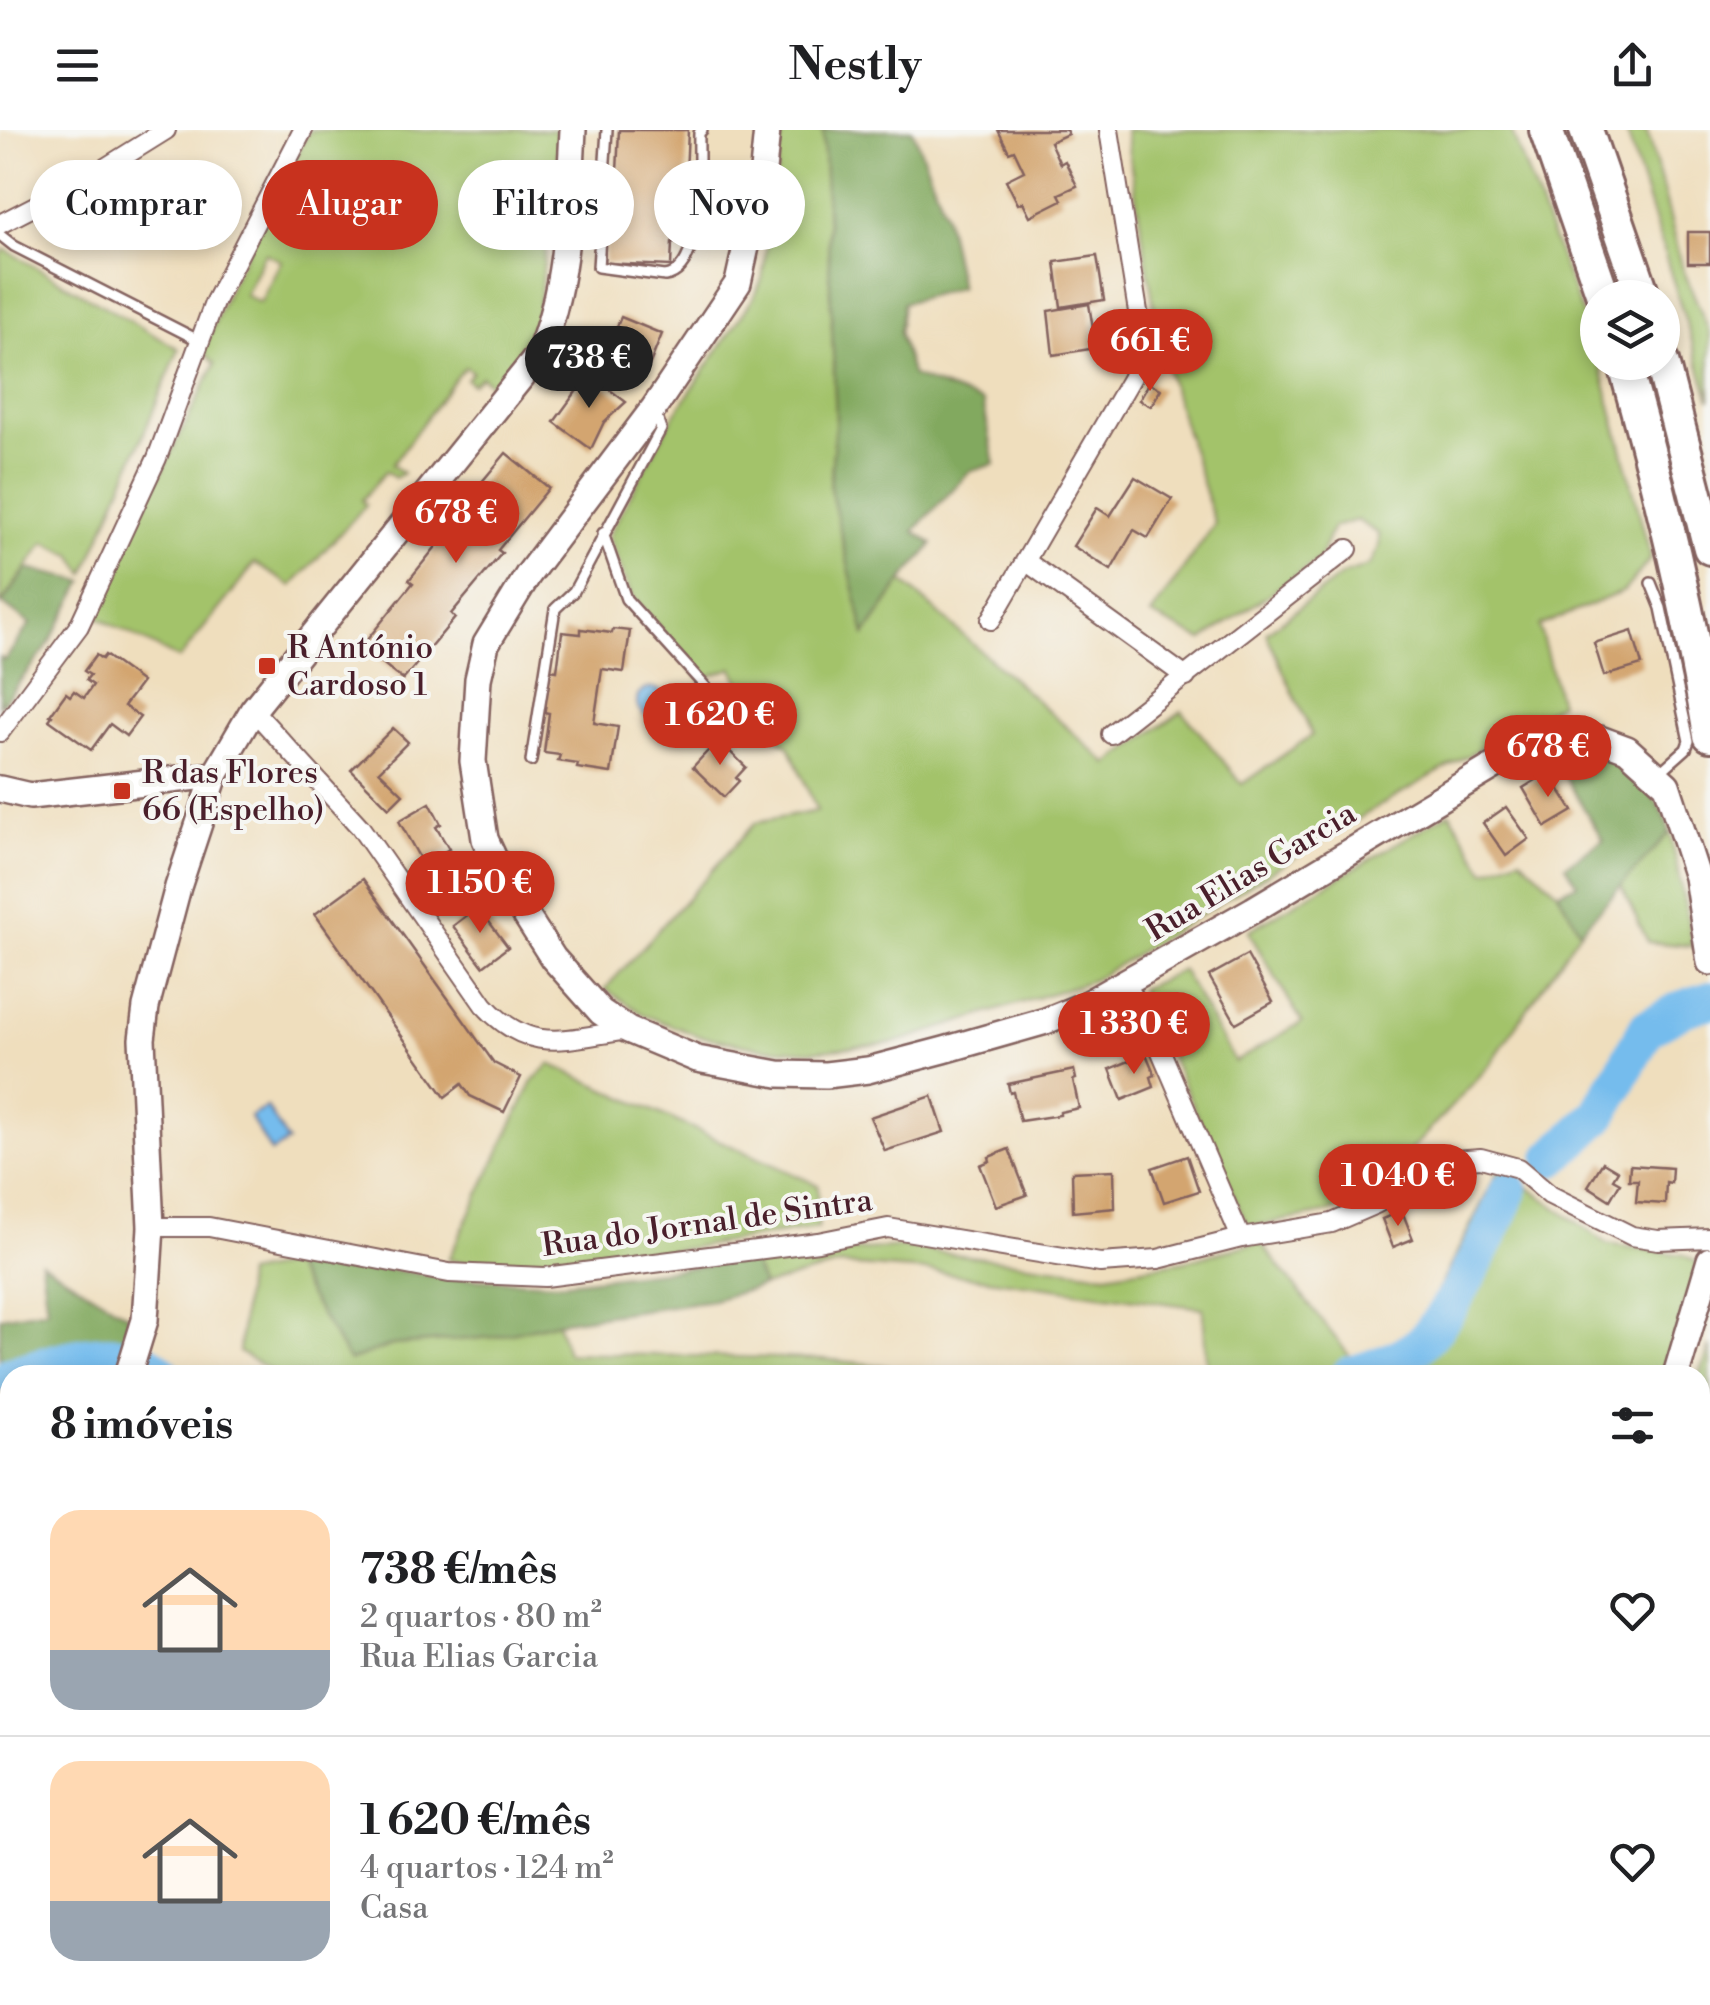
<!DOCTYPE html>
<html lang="pt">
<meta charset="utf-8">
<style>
body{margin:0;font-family:"Libre Bodoni",serif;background:#f2f2f2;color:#202124;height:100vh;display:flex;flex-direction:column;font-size:38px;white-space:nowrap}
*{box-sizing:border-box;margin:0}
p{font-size:32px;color:#757577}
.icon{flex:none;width:55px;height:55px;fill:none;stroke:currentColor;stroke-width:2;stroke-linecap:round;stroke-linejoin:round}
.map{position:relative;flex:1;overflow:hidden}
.sheet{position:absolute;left:0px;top:1235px;width:1710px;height:640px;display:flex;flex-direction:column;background:#fff;border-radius:30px 30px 0 0;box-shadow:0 5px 15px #0003}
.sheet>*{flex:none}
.banner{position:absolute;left:30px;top:30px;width:1000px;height:90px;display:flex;gap:20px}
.controls{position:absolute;left:1580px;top:150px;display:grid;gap:20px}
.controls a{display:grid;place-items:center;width:100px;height:100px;border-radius:50%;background:#fff;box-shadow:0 5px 15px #0003;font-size:50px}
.price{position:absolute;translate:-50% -85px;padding:0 22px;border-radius:35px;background:#c8321e;color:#fff;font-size:32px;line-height:65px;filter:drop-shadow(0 2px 5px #0008)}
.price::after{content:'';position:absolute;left:50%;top:60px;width:30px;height:22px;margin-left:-15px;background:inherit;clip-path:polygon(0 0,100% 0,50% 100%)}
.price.current{background:#222;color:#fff}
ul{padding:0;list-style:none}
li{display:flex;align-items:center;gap:30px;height:250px;padding:0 50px}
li+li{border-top:2px solid #e0e0e0}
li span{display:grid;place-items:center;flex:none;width:280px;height:200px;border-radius:30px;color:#555}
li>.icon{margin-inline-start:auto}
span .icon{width:120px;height:120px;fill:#fffc;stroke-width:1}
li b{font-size:42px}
h2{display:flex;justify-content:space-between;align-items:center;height:120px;padding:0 50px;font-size:42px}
.tag{padding:0 35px;border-radius:45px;background:#fff;box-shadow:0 5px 15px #0003;font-size:35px;line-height:90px}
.tag.current{background:#c8321e;color:#fff}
header{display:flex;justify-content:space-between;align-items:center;height:130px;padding:0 50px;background:#fff;font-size:45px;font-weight:700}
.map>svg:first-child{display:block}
</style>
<header><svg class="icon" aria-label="menu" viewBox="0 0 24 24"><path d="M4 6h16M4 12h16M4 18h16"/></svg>Nestly<svg class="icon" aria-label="share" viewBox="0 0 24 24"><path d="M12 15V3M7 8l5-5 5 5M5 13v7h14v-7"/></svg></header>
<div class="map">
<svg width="1710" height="1875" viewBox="0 0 1710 1875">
<rect width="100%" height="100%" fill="#f6f6f2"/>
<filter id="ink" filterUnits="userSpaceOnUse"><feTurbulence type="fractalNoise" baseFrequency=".01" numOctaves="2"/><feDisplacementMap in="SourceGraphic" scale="20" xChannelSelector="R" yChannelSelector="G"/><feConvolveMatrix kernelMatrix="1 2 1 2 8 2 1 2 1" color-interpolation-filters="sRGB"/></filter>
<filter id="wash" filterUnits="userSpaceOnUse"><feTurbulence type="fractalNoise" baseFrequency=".0048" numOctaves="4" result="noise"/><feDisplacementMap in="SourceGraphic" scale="40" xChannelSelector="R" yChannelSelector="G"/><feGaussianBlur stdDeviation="2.25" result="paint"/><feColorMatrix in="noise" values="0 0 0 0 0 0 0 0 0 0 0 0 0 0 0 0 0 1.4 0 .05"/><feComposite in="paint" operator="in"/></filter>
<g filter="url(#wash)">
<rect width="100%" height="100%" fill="#efdebd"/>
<!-- green -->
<g fill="#a3c36b" stroke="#76714b" stroke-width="2.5" fill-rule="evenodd">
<path d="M310 0H561L537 187 532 209 495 258 481 246 472 254 466 249 472 242 466 237 459 243 392 335 403 343 395 348 386 341 362 370 366 375 292 456 254 433 243 449 179 529 91 484 215 234 203 221 231 153ZM265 123 281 131 260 173 245 165Z"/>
<path d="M782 0H823L836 287 830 358 866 504 902 451 1108 634 1182 581 1242 654 1312 605 1266 503 1342 445 1370 435 1379 417V404L1357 390 1333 397 1319 430 1202 510 1151 485 1215 394 1162 225 1125 0H1511L1597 223 1651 428 1624 461 1539 496 1560 573 1391 669 1093 850 894 913 812 921 763 918 699 906 644 885 605 859 755 693 817 681 789 616 762 599 733 538 701 549 630 463 608 406 673 287 752 170 762 149Z"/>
<path d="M1626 0H1646L1651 13 1683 139 1710 203V270Z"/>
<path d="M4 119 179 219 85 444 72 425 45 412 0 475V128Z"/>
<path d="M1450 682 1485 741 1520 727 1558 762 1580 801 1489 936 1393 1039 1331 1082 1248 1097 1140 859 1182 840 1235 932 1302 892 1248 801Z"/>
<path d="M1670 702 1693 816 1648 812 1621 756Z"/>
<path d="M550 934 818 1055V1098L539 1141 448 1130 533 951Z"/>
<path d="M1500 1037 1607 1114 1684 1125 1698 1133 1663 1245H1207L1203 1178 928 1141 840 1135 763 1156 752 1130 900 1117 1106 1144 1185 1131 1260 1112 1356 1234 1402 1214 1420 1196Z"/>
<path d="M291 1135 349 1231 392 1215 494 1207 557 1192 567 1223 823 1229 964 1245H279L239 1222 246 1144Z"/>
<path d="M1710 1216V1257L1700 1316V1245Z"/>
<path d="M154 1218 180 1245H151L145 1240Z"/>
<path d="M10 1612V1717L0 1713V1623Z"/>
<path d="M10 1770V1865H118L115 1875H0V1772L9 1774Z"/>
<path d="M630 1865H1235L1267 1875H616Z"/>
</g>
<!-- forest -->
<g fill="#82a95f" stroke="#666445" stroke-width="2.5">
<path d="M823 0H913L945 83 960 157 903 173 899 203 912 246 983 272 995 334 970 341 914 401 933 414 902 451 865 505 830 358 836 287Z"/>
<path d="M27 439 84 451 45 520 0 576V527L5 530 30 494 2 473Z"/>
<path d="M1587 620C1627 632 1658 661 1670 702L1580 801 1558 762 1577 754 1565 735 1603 710 1552 625Z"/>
<path d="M293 1124 440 1147 559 1153 752 1130 763 1156 713 1170 557 1192 494 1207 392 1215 349 1231 291 1135Z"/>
<path d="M41 1132 129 1186V1200L116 1234 88 1236 55 1245H10V1258L0 1261V1187L47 1179Z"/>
<path d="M1704 1719 1710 1724V1875H1643L1646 1865H1700V1729Z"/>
<path d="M118 1865H583L570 1875H115Z"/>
<path d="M1235 1865H1510L1506 1875H1267Z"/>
</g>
<!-- water -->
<g fill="#75bced" stroke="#606e8c" stroke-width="2.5">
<circle cx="651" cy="572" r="14"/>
<path d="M267 977 288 1012 271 1022 250 987Z"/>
</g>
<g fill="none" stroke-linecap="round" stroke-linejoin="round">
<!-- river -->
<g stroke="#75bced" stroke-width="38">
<path d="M1553 1028 1599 985 1647 898 1682 879 1710 870"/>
<path d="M11 1245C56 1233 123 1205 163 1245"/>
<path d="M1350 1245C1371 1239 1395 1231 1414 1219 1446 1197 1494 1097 1509 1060"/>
</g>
</g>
<g id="blocks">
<!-- building -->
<g fill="#d3a56f">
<path d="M619 0H688L683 112H672L671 136 604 133 605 105H614Z"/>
<path d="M998 0H1066L1068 4 1050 12 1060 34 1065 31 1077 56 1059 64 1062 70 1030 86 1023 72 1018 74 1006 50 1024 41 1014 20 1009 22Z"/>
<rect x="1688" y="102" width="22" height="31"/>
<path d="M1097 126 1104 170 1061 177 1055 132Z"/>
<path d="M1089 174 1096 218 1053 225 1048 181Z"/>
<path d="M621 187 662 204 649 236 607 219Z"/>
<path d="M589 244 626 272 604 292 591 319 554 292Z"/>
<path d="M1149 253 1161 259 1151 276 1139 270Z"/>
<path d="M506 323 549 358 498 420 502 423 451 484 455 488 403 550 362 516 413 453 409 450 459 388 455 384Z"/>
<path d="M1135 347 1172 369 1148 408 1134 400 1111 440 1073 416 1097 378 1110 386Z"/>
<path d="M581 499 612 503 613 499 630 501 624 542 602 539 594 593 618 597 611 643 577 638 578 634 558 631 560 625 544 623 549 583 544 582 550 540 557 541 562 502 581 504Z"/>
<path d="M1632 501 1642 535 1604 546 1594 513Z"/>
<path d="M96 525 102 529 105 525 142 552 124 576 140 587 126 606 110 594 91 620 49 590 52 586 50 585 66 563 70 566 74 561 84 568 93 555 86 550 90 545 84 541Z"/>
<path d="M393 598 408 612 379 641 403 664 389 678 351 640Z"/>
<path d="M718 610 746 637 736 648 739 651 724 667 693 637Z"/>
<path d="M1549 642 1573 681 1546 697 1523 658Z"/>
<path d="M430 673 441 694 436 697 449 719 423 734 399 691Z"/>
<path d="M1506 677 1529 709 1506 726 1483 693Z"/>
<path d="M363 749 494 933 521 947 504 982 470 966 462 954 445 967 315 784Z"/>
<path d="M478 777 508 817 483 836 453 796Z"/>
<path d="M1247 825 1273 872 1236 893 1209 846Z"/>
<path d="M1146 924 1155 945 1151 947 1154 957 1122 970 1110 939Z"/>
<path d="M1074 940 1076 949 1073 950 1079 978 1060 982V985L1020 991 1013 962 1010 963 1008 954Z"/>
<path d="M932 966 944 1002 885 1021 870 987Z"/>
<path d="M1009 1019 1027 1065 996 1076 980 1035 990 1031 989 1027Z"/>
<path d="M1187 1026 1199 1061 1164 1072 1152 1038Z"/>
<path d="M1603 1032 1618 1041 1613 1049 1620 1053 1610 1070 1588 1056Z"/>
<path d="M1630 1035 1672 1038 1671 1053 1666 1052 1665 1074 1636 1072 1638 1050H1629Z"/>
<path d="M1114 1040 1115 1078 1073 1082 1072 1042Z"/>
<path d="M1402 1081 1413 1109 1393 1117 1382 1089Z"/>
<path d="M0 1354 10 1366 0 1375Z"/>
</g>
</g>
</g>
<g filter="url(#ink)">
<use href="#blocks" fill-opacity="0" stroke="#84625e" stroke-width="2.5"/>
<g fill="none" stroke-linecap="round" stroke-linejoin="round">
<!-- lane casing -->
<g stroke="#84625e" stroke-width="14">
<g id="lane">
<path d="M607 0 598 137 665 146C706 141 698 35 699 3L702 0"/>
<path d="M0 105 14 116 200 211"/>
<path d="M603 403 626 469 722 575"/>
<path d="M1651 453 1661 478 1689 611 1686 619 1659 643"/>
<path d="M531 631 555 479 574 461 661 299 656 285"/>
</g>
</g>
<!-- street casing -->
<g stroke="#84625e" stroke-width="22">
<g id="street">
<path d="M0 94 89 48 166 0"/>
<path d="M1027 432 1186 547"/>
<path d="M991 490 1132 247 1143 213 1109 0"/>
<path d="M253 580 360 697 484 875C530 926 567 908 628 900"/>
<path d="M0 602 79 496 157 328 214 173 303 0"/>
<path d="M1111 604 1348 419"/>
<path d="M1125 854 1144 882 1241 1108"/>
<path d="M151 1097H209L449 1143 545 1147 818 1112 888 1098 1100 1133 1158 1129 1241 1108 1332 1093 1376 1074 1454 1030 1481 1028 1518 1038 1550 1065 1632 1106 1658 1110 1710 1108"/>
</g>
</g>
<!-- secondary casing -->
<g stroke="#84625e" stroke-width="30">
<g id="secondary">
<path d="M767 0 763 40 738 153 654 278 528 445 486 514 478 549 473 631 485 709 504 751 553 828 601 882 628 900 697 929 778 944 826 945 868 940 944 920 1046 891 1083 876 1253 780 1499 633 1571 605 1600 609 1627 619 1667 655 1697 747 1710 832"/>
<path d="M0 659 30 666 215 645"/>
<path d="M128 1245 145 1190 151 1097 142 909 146 877 178 757 215 645 253 580 538 226C568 156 569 75 573 0"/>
<path d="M1676 1245 1710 1130"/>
<path d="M0 1591 10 1575"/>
<path d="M585 1875 599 1865"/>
</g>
</g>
<!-- highway casing -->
<g stroke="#84625e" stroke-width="38">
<g id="highway">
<path d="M1546 0 1604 168"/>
<path d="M1586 0 1644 168"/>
<path d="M1624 232C1659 355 1689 479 1710 605"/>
<path d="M1662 232 1710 418"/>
<path d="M1700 1507 1710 1457"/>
<path d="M1700 1643 1710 1610"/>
<path d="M1540 1875 1546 1865"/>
<path d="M1576 1875 1580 1865"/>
<path d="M1616 1875 1620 1865"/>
</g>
</g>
<!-- lane -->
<use href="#lane" stroke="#fff" stroke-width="9"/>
<!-- street -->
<use href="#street" stroke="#fff" stroke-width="18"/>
<!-- secondary -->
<use href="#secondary" stroke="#fff" stroke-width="25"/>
<!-- highway -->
<use href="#highway" stroke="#fff" stroke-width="32"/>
</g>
</g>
<!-- markers -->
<g fill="#c8321e" stroke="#f6f6f2" stroke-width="4">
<rect x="257" y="526" width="20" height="20" rx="5"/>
<rect x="112" y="651" width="20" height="20" rx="5"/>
</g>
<g text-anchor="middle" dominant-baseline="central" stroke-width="8" stroke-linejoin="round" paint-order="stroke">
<!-- poi labels -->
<g font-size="32" fill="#4a1f2b" stroke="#f6f6f2" text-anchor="start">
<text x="287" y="518">R António<tspan x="287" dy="37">Cardoso 1</tspan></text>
<text x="142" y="643">R das Flores<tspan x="142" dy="37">66 (Espelho)</tspan></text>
</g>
<!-- street labels -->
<g font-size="32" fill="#4a1f2b" stroke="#f6f6f2">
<text transform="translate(1251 742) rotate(-31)">Rua Elias Garcia</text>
<text transform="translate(707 1093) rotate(-8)">Rua do Jornal de Sintra</text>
</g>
</g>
</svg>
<div class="controls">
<a><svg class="icon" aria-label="layers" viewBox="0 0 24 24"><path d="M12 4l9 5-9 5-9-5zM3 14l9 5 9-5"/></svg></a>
</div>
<b class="price" style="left:1150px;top:264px">661 €</b>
<b class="price current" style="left:589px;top:281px">738 €</b>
<b class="price" style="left:456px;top:436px">678 €</b>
<b class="price" style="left:720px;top:638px">1 620 €</b>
<b class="price" style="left:1548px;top:670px">678 €</b>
<b class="price" style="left:480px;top:806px">1 150 €</b>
<b class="price" style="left:1134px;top:947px">1 330 €</b>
<b class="price" style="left:1398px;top:1099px">1 040 €</b>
<div class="banner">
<a class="tag">Comprar</a>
<a class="tag current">Alugar</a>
<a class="tag">Filtros</a>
<a class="tag">Novo</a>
</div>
<section class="sheet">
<h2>8 imóveis<svg class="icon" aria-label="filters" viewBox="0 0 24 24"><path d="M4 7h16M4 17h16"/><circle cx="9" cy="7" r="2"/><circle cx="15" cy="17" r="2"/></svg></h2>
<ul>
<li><span style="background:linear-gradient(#ffd9b3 70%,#9aa5b1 0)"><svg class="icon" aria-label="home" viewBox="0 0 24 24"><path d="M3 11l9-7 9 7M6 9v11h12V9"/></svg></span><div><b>738 €/mês</b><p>2 quartos · 80 m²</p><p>Rua Elias Garcia</p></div><svg class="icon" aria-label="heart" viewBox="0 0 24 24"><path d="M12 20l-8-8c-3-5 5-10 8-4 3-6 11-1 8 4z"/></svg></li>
<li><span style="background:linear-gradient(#ffd9b3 70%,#9aa5b1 0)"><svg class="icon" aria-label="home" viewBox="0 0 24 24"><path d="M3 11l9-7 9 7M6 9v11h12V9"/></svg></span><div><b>1 620 €/mês</b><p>4 quartos · 124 m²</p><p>Casa</p></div><svg class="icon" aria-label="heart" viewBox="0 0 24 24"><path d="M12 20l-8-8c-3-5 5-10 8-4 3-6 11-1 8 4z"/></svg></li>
</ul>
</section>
</div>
